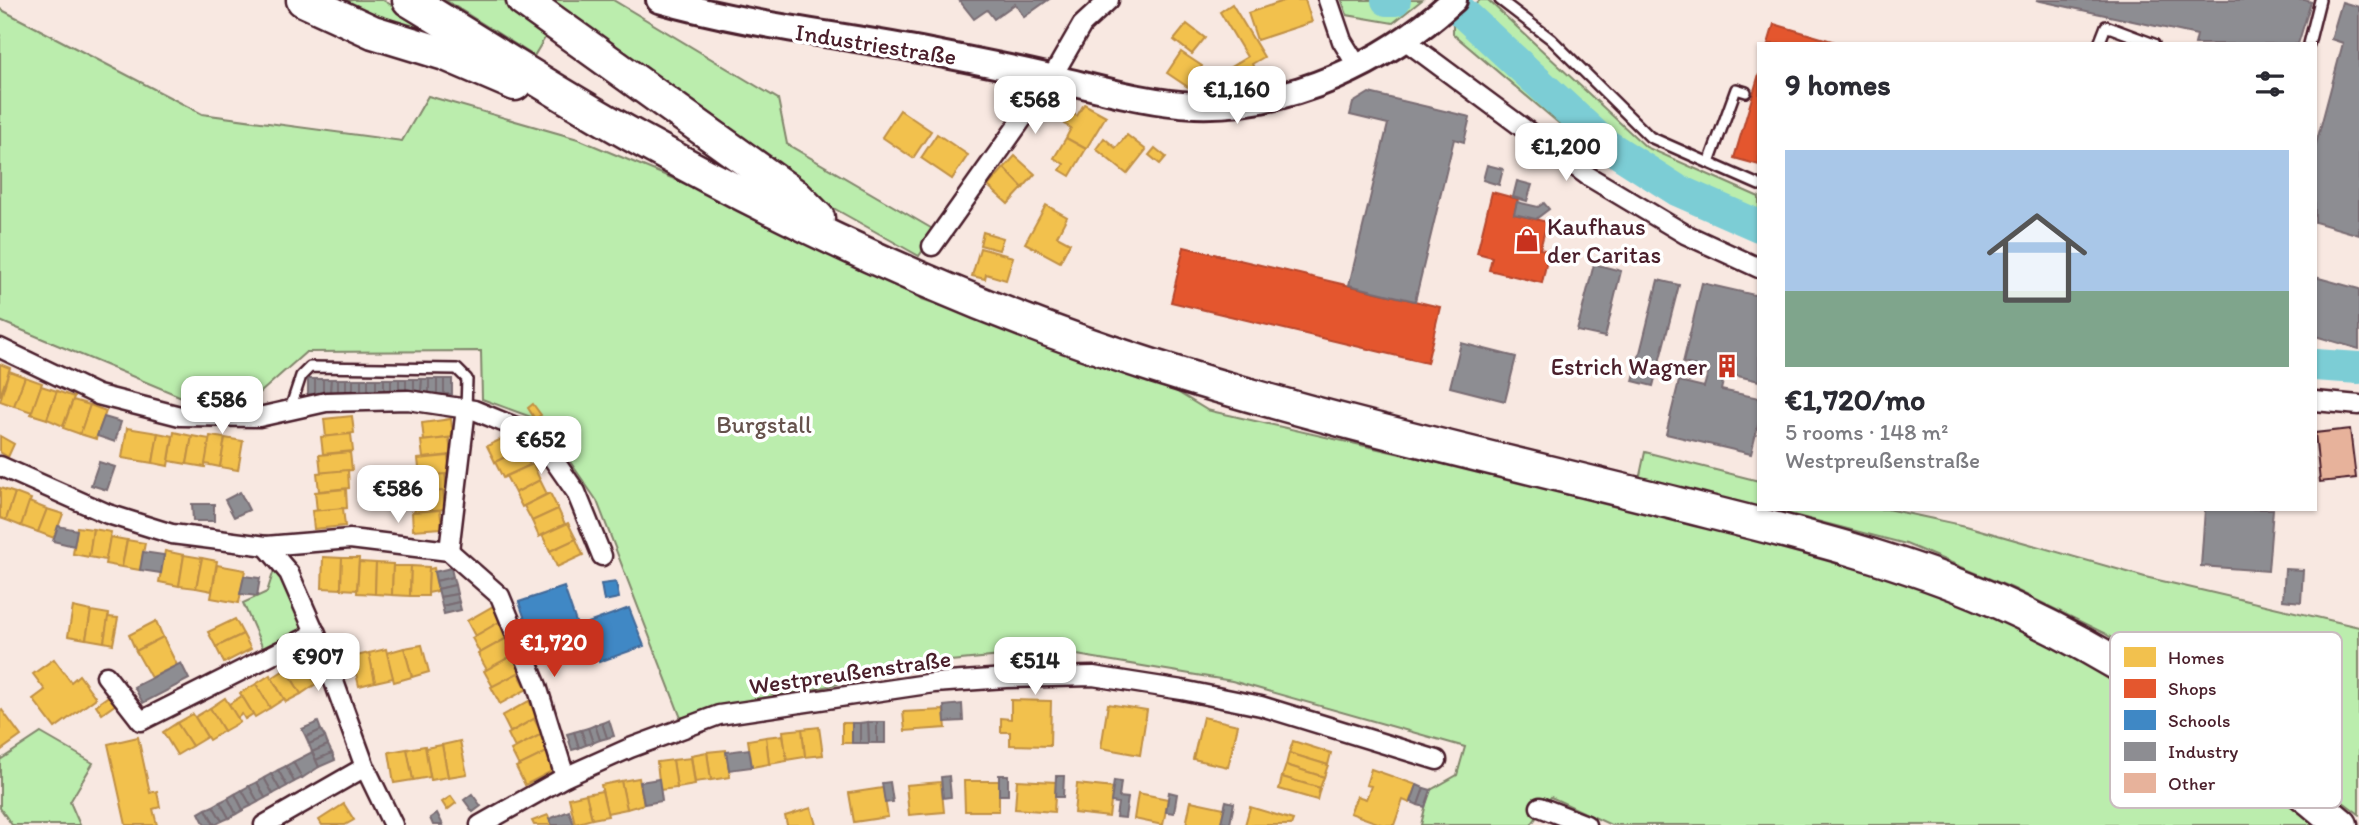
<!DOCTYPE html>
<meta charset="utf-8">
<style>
body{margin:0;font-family:Itim,sans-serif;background:#f7f7f7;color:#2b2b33;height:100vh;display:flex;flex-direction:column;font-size:26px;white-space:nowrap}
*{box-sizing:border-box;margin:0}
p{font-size:23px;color:#7c7c81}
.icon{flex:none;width:38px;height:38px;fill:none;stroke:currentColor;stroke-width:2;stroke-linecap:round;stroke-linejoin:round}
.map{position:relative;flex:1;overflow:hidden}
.sheet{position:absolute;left:1757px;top:42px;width:560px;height:469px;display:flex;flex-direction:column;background:#fff;border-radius:0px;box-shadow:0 2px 5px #0004}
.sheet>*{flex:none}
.price{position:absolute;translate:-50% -60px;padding:0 16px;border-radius:14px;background:#fff;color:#222;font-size:23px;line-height:46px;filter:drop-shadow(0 2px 4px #0008)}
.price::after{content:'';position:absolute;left:50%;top:42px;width:21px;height:16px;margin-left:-10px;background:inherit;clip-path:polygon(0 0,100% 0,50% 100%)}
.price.current{background:#c8321e;color:#fff}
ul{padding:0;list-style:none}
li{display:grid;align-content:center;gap:14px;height:371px;padding:0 28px}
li+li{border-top:2px solid #e1e1e2}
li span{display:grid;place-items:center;height:217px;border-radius:0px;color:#555}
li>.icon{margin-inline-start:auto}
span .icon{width:126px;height:126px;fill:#fffc;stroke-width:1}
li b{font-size:30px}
h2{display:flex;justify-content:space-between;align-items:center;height:84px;padding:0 28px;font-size:30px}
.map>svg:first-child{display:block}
</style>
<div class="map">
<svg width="2359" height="825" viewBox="0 0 2359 825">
<rect width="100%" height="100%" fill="#f8e8e1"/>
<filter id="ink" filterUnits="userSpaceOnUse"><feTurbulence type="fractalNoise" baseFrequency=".0143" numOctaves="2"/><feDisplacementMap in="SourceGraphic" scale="14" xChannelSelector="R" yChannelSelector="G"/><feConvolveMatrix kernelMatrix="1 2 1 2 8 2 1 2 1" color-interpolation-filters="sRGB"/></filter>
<g filter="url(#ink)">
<!-- green -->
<g fill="#bbedad" stroke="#82866c" stroke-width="2">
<path d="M333 0H383L446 38 374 19Z"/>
<path d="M445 0H506L549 31 534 56Z"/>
<path d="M545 0H613L778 99 787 144 936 231 919 256 819 200Z"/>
<path d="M1342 0H1422L1393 23 1347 15Z"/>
<path d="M1480 0H1488L1646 147 1759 197V239L1705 218 1600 158 1453 34V24Z"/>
<path d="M0 9 202 114 402 141 428 96 578 139 722 199 922 299 1164 384 1207 410C1372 448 1537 484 1700 525 1794 549 1888 569 1977 608 2100 663 2212 741 2316 825H1611L1551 797 1531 825H1421L1429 791 1457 775 1465 747 1232 681 1053 651 940 662 681 718 597 501 542 421 482 399 481 351 306 352 252 400 184 398 0 321Z"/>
<path d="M2315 354 2359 360V380L2315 377Z"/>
<path d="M1645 452 1759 481V507L1639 480Z"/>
<path d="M1770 509H1887L1966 526 2145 577 2359 627V814L2211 702 2104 633 2012 588 1906 544Z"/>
<path d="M276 564 311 631 265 653 243 603 267 592Z"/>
<path d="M41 733 93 763 70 802 80 825H12L0 808V760Z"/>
</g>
<!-- homes -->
<g fill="#f2c14e" stroke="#c09044" stroke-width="2">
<path d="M1286 0H1305L1312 22 1257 40 1248 13Z"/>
<path d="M1232 4 1264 57 1252 64 1257 73 1236 85 1227 69 1247 57 1220 12Z"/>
<path d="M1187 24 1205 38 1192 54 1174 40Z"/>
<path d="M1181 52 1202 66 1188 87 1167 73Z"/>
<path d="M1084 104 1106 116 1086 149 1066 138 1071 128 1064 124 1070 112 1077 116Z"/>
<path d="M900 110 931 131 913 158 882 137Z"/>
<path d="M937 134 968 155 952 179 921 158Z"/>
<path d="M1127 135 1146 150 1127 174 1096 149 1104 138 1116 148Z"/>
<path d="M1066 138 1086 149 1070 176 1060 170 1064 164 1054 158Z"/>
<path d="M1155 148 1166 157 1160 164 1149 155Z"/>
<path d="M1015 156 1035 174 1023 188 1004 168Z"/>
<path d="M1004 168 1023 188 1008 204 988 186Z"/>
<path d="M1046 205 1067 217 1057 236 1070 243 1060 262 1025 243Z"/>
<path d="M983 232 1003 238 999 250 980 245Z"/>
<path d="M980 248 1013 257 1006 280 986 274 985 279 972 276Z"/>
<path d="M0 364 10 368 0 396Z"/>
<path d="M9 371 25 377 14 406 0 401Z"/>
<path d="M25 377 42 383 32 412 14 406Z"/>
<path d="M41 386 57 391 47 419 31 414Z"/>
<path d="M57 391 74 397 63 426 47 419Z"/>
<path d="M73 400 90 405 80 434 63 428Z"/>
<path d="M533 404 541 415 535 419 528 408Z"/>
<path d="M90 405 106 411 96 439 80 434Z"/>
<path d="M352 416 354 433 326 437 324 419Z"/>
<path d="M451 419 453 437 424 441 422 423Z"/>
<path d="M127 428 158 433 153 463 122 458Z"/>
<path d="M174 432 192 436 187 464 169 461Z"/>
<path d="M158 433 173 436 168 466 153 463Z"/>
<path d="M514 433 522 449 495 462 487 446Z"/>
<path d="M351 434 353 451 323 454 321 437Z"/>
<path d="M0 436 14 444 8 457 0 452Z"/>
<path d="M192 436 210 439 205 467 187 464Z"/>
<path d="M210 436 225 438 220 467 205 464Z"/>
<path d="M225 438 243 441 238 470 220 467Z"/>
<path d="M449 438 451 455 423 458 421 441Z"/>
<path d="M522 449 530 465 503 478 495 462Z"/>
<path d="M350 452 352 470 321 473 319 455Z"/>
<path d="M448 456 450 474 420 477 418 459Z"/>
<path d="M533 464 540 480 515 493 506 476Z"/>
<path d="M348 470 349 488 319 491 317 473Z"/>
<path d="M445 474 447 491 417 494 416 477Z"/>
<path d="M540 480 547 494 522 507 515 493Z"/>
<path d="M0 488 15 493 6 520 0 518Z"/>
<path d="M346 489 347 508 317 511 315 492Z"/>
<path d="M443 491 445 509 415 512 413 494Z"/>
<path d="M15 493 31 499 21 526 6 520Z"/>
<path d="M550 493 558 509 532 521 524 506Z"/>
<path d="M29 502 47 509 38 532 21 526Z"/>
<path d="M343 508 345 526 314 529 312 511Z"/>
<path d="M47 509 63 514 54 538 38 532Z"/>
<path d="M558 509 565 524 539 537 532 521Z"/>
<path d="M440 510 442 528 413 530 412 512Z"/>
<path d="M568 523 576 539 550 551 542 535Z"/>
<path d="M77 527 93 529 89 557 73 554Z"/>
<path d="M93 529 111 532 106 560 89 557Z"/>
<path d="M110 537 127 540 122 567 105 564Z"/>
<path d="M576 539 583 555 557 567 550 551Z"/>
<path d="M127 540 145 543 140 570 122 567Z"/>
<path d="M165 551 184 555 179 586 159 582Z"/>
<path d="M184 555 202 558 196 588 179 586Z"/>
<path d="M323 557 342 558 341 589 322 588Z"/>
<path d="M202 558 217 561 212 591 196 588Z"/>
<path d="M342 558H359L357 590 341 589Z"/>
<path d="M359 562 376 563 375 594 357 593Z"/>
<path d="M376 563 393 564 392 595 375 594Z"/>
<path d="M217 565 245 570 239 603 211 598Z"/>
<path d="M393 566H411L410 596 392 595Z"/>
<path d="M411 566 429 567 428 596H410Z"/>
<path d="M434 568 438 591 428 593 429 569Z"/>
<path d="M495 605 501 621 475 636 467 621Z"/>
<path d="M73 607 91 611 86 639 68 636Z"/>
<path d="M91 611 109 614 104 642 86 639Z"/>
<path d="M108 617 118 618 113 644 104 642Z"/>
<path d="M235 619 243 634 216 647 208 632Z"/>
<path d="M156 621 163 637 136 651 129 635Z"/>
<path d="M501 621 510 636 480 653 472 638Z"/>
<path d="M243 634 251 649 224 663 216 647Z"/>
<path d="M163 637 177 665 151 678 136 651Z"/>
<path d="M507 638 516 654 487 670 478 654Z"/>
<path d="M422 645 429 672 412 677 404 648Z"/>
<path d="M404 648 412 677 394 682 386 653Z"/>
<path d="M386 649 393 678 375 682 369 653Z"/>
<path d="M369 653 375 682 359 686 352 657Z"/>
<path d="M513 655 522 671 493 687 484 671Z"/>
<path d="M54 659 71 682 79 675 96 698 55 728 33 699 45 690 33 674Z"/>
<path d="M302 660 316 684 301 694 286 669Z"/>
<path d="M286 669 301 694 286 702 272 678Z"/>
<path d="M518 673 527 689 500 704 491 687Z"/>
<path d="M270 675 284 699 270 708 256 684Z"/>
<path d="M256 684 270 708 255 717 240 693Z"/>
<path d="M110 695 116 704 102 714 96 705Z"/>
<path d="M242 696 253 714 245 719 242 714 237 718 229 704Z"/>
<path d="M225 698 240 722 224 731 210 708Z"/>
<path d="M1011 700 1051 701 1050 746 1010 745V732H1001V718L1011 719Z"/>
<path d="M529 701 537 717 510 732 502 716Z"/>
<path d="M1108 704 1147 710 1140 755 1101 748Z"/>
<path d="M210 708 224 731 209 740 195 717Z"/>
<path d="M2 710 21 736 0 751V712Z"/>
<path d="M944 710 946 728 905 731 903 712Z"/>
<path d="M193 714 207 737 192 746 177 723Z"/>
<path d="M1203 717 1238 725 1228 767 1193 759Z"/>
<path d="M534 719 542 734 515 748 508 734Z"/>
<path d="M177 723 192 746 177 755 163 732Z"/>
<rect x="842" y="723" width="10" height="20"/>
<path d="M819 727 823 755 805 757 802 729Z"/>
<path d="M802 729 805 757 786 760 783 731Z"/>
<path d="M540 735 549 751 519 766 511 750Z"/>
<path d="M783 735 787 761 769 764 766 737Z"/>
<path d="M138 737 150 793 157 791 160 807 153 809 157 825H126L108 744Z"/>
<path d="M766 737 769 764 752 767 748 740Z"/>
<path d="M460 741 467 774 448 777 442 745Z"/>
<path d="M1293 741 1331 753 1328 765 1289 753Z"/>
<path d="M442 745 448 777 431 780 425 748Z"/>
<path d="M425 746 430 777 413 780 407 749Z"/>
<path d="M407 749 413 780 394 783 389 752Z"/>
<path d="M726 750 730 777 711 780 707 752Z"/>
<path d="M547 752 556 769 525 785 516 767Z"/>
<path d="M707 752 711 780 695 782 691 755Z"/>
<path d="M1289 753 1328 765 1324 777 1286 765Z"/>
<path d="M691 758 695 785 677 788 673 760Z"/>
<path d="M673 760 677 788 660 790 657 762Z"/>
<path d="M1286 765 1324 777 1320 788 1282 777Z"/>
<path d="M1371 769 1417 785 1410 803 1403 800 1394 825H1383L1350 813 1357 796 1366 799 1371 786 1366 785Z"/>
<path d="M1282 777 1320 788 1317 800 1279 789Z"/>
<path d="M639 778 644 804 627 809 621 781Z"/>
<path d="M1017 780 1056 782 1054 812 1015 809Z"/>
<path d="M621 781 627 809 607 813 601 785Z"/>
<path d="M964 781H999V811H965Z"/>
<path d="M941 782 944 812 909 815 906 785Z"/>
<path d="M1077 784 1113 788 1109 817 1074 813Z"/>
<path d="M883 788 888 817 854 822 849 793Z"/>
<path d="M602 791 608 816 592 819 586 794Z"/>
<path d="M1138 793 1168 799 1163 825 1134 819Z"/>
<path d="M586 794 592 819 575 824 569 798Z"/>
<path d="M451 796 456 803 447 810 442 802Z"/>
<path d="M1191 801 1224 808 1221 825H1186Z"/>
<path d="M344 804 354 820 345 825H322L319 820Z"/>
<path d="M1250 807 1293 820 1291 825H1245Z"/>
<path d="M811 808 816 825H787L785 816Z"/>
<path d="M548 815 552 825H534L532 821Z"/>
</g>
<!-- shops -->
<g fill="#e4572e" stroke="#b6462d" stroke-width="2">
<path d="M1774 24 1842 44H1768Z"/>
<path d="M1759 74V165L1734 158Z"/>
<path d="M1492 192 1518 199 1514 214 1547 222 1540 249 1549 251 1542 283 1489 270 1492 257 1477 253Z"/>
<path d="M1184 247 1440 307 1427 363 1171 302Z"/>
</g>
<!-- schools -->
<g fill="#3f88c5" stroke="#426897" stroke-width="2">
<path d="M616 582 619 598 604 601 601 584Z"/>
<path d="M564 587 577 625 532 640 519 602Z"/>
<path d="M629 608 644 646 599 662 585 624Z"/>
</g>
<!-- industry -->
<g fill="#8d8d92" stroke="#796c73" stroke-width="2">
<path d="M959 0H1048L1024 17 1015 4 994 19 987 10 974 19Z"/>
<path d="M2036 0H2305L2311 2 2298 44H2195L2197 35Z"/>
<path d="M2342 2 2359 7V235L2315 222V148L2343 43 2331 39Z"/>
<path d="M1369 93 1470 117 1464 142 1454 139 1415 301 1349 285 1388 124 1350 115 1353 103Z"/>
<path d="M1487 165 1503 169 1499 185 1483 180Z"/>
<path d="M1517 181 1532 185 1527 201 1513 197Z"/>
<path d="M1517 202 1538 207 1544 203 1549 209 1536 219 1514 214Z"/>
<path d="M1594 264 1621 271 1605 337 1577 331Z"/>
<path d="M2315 277 2359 289V349L2315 336Z"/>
<path d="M1658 280 1679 285 1653 386 1633 381Z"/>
<path d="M1702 283 1759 296V381L1725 373 1721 390 1759 398V421L1751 454 1666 434 1679 381 1704 387 1709 369 1683 363Z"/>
<path d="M1461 343 1516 357 1505 401 1450 387Z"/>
<rect x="308" y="379" width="7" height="15"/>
<rect x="315" y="379" width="8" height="15"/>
<path d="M323 379H331L330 394H323Z"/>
<path d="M331 379H338V394H330Z"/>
<rect x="338" y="379" width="8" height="15"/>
<rect x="346" y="379" width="7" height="15"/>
<rect x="353" y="379" width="8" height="15"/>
<rect x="361" y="379" width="7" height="15"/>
<rect x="368" y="379" width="8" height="15"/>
<rect x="376" y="379" width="8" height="15"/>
<rect x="384" y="379" width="7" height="15"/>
<rect x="391" y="379" width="8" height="15"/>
<rect x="399" y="379" width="7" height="15"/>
<rect x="406" y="379" width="8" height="15"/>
<path d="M414 379H422L421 394H414Z"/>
<path d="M422 379H429V394H421Z"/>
<rect x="429" y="379" width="8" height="15"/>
<rect x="437" y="379" width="7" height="15"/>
<rect x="444" y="379" width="8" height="15"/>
<path d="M104 417 121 422 115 442 97 436Z"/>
<path d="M99 462 115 467 107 490 91 485Z"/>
<path d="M240 492 249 510 234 517 225 500Z"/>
<path d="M192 504H214V521H193Z"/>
<path d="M2205 509H2273L2268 571 2201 566Z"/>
<path d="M58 526 77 530 74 546 53 541Z"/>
<path d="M143 552 164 555 161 573 140 570Z"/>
<path d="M451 568 453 577 436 581 434 572Z"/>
<path d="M2285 569 2303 570 2301 602 2283 600Z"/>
<path d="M244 576 260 578 257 596 240 594Z"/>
<path d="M453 577 455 585 438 589 436 581Z"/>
<path d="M455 585 457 594 440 597 438 589Z"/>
<path d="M457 594 459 602 442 606 440 597Z"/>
<path d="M459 602 461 610 444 614 442 606Z"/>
<path d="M181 663 189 679 143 703 134 687Z"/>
<path d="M962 704 963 721 945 722 944 706Z"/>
<path d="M609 720 614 736 607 738 602 723Z"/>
<path d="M318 722 321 730 306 737 302 729Z"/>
<path d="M868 722H877V743H869Z"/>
<path d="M868 722 869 743H860V723Z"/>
<rect x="877" y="722" width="8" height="21"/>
<path d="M602 723 607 738 600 740 595 725Z"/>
<rect x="852" y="723" width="8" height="20"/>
<path d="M595 725 600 740 593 743 588 728Z"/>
<path d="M588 728 593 743 586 745 581 730Z"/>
<path d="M321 730 325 737 309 744 306 737Z"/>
<path d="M581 730 586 745 579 748 574 732Z"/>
<path d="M574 732 579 748 572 750 567 734Z"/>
<path d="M325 737 328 745 312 752 309 744Z"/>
<path d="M328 745 332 753 316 760 312 752Z"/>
<path d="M749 749 752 767 729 770 726 752Z"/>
<path d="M312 752 319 767 302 778 293 762Z"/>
<path d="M332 753 335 760 319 767 316 760Z"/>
<path d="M293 762 302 778 294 782 286 766Z"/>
<path d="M286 766 294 782 287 786 278 770Z"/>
<path d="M278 770 287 786 280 790 271 774Z"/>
<path d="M271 774 280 790 273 794 264 778Z"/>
<rect x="999" y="775" width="9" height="20"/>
<path d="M949 776 951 797 943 798 941 777Z"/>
<path d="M1056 776H1064L1063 797H1055Z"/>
<path d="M264 778 273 794 265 798 257 782Z"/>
<path d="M659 779 662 801 644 804 640 782Z"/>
<path d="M1114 781 1121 782 1119 797 1128 798 1125 818 1116 817 1118 803 1111 802Z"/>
<path d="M257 782 265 798 258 802 249 786Z"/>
<path d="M890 782 893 802 885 803 882 783Z"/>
<path d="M1417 785 1424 788 1418 805 1411 802Z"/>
<path d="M249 786 258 802 251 806 242 790Z"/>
<path d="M1424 788 1431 790 1425 807 1418 805Z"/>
<path d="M242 790 251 806 243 810 235 794Z"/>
<path d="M1169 792 1177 794 1174 813 1166 812Z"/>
<path d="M235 794 243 810 236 814 228 798Z"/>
<path d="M472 794 481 806 473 812 464 800Z"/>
<path d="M228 798 236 814 229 818 220 802Z"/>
<path d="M1226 801 1234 803 1230 824 1221 822Z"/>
<path d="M220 802 229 818 222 821 213 806Z"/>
<path d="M213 806 222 821 215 825 206 809Z"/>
<path d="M206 809 214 825H205L199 813Z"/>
<path d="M569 811 574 825H552L549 819Z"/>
<path d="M437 813 443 825H433L430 818Z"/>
</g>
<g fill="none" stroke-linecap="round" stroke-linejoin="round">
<!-- river -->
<g stroke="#7ccdd5" stroke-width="32">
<path d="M1387 0H1395"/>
<path d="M1449 0 1605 144 1677 190 1759 226"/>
<path d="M2315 365 2359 368"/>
</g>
</g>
<!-- building -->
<path fill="#e7b29b" stroke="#4a1f2b" stroke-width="2" d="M2350 429 2356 478 2320 482 2315 433Z"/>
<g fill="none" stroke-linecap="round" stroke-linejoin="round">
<!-- lane casing -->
<g stroke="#4a1f2b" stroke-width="14">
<g id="lane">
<path d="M1500 0 1551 39 1650 137 1759 185"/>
<path d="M2099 44 2106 26 2154 44"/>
<path d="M2309 44 2320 0"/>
<path d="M1709 163 1736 89 1746 92"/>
<path d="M290 409 301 376 310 367 457 369 467 379 466 408"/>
</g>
</g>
<!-- street casing -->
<g stroke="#4a1f2b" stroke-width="23">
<g id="street">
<path d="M1328 0 1342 41 1358 67"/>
<path d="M1406 41 1588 176 1685 234 1759 268"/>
<path d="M932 246 1052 77 1082 25 1109 0"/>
<path d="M0 348 98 395 180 416 259 417 326 402 408 400 474 410 537 436 576 492 602 556"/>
<path d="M2315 401 2359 405"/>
<path d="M0 466 108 514 172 534 266 546 350 539 449 551 500 596 537 686 565 777"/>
<path d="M266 546 289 573 321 646 365 767 393 825"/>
<path d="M449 551 466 408"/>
<path d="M106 676 141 721 316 633"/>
<path d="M1540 807 1586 825"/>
<path d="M264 825 365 767"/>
<path d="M480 825 565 777 630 748 719 715 934 683 1006 678 1093 676 1182 690 1261 706 1437 760"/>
</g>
</g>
<!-- secondary casing -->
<g stroke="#4a1f2b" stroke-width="30">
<path id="secondary" d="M659 0C750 26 838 34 930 52 971 60 1013 68 1054 78 1101 89 1147 103 1195 105 1291 108 1384 64 1454 0"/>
</g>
<!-- highway casing -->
<g stroke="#4a1f2b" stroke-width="37">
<g id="highway">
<path d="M303 0 373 32 445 54 515 84"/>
<path d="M409 0C485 46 559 95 637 138 801 229 974 309 1153 366 1326 421 1502 460 1678 504 1785 531 1893 556 1994 600 2122 657 2235 734 2341 825"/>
<path d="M523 0 796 196 818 218"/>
</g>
</g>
<!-- lane -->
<use href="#lane" stroke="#fff" stroke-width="9"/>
<!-- street -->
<use href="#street" stroke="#fff" stroke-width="18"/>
<!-- secondary -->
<use href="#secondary" stroke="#fff" stroke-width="24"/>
<!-- highway -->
<use href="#highway" stroke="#fff" stroke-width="32"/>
</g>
</g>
<!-- icons -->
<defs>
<g id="shop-bare" transform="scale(1.89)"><path d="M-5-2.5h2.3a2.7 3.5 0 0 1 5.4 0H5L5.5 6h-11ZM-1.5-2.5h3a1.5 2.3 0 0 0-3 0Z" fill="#c8321e" stroke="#fff" stroke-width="2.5" paint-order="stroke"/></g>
<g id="building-bare" transform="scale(1.89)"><path d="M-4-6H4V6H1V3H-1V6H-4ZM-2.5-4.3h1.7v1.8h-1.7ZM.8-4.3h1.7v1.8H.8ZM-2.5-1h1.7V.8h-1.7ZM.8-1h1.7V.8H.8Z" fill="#c8321e" stroke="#fff" stroke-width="2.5" paint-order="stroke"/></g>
</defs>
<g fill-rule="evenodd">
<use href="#shop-bare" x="1527" y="240"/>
<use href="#building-bare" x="1727" y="366"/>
</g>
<g text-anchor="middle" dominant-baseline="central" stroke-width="7" stroke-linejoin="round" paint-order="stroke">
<!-- street labels -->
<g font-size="24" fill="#4a1f2b" stroke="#fff">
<text transform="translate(876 44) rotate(9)">Industriestraße</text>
<text transform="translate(850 672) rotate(-8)">Westpreußenstraße</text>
</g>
<!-- poi labels -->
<g font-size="24" fill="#4a1f2b" stroke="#fff" text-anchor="start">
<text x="1547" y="226">Kaufhaus<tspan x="1547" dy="28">der Caritas</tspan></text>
<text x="1707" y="366" text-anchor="end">Estrich Wagner</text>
</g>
<!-- park labels -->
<g font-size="24" fill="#66524c" stroke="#fff">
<text x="764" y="424">Burgstall</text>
</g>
</g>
<!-- legend -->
<rect x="2110" y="632" width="232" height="176" rx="10" fill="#fff" stroke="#c9bcbf" stroke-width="2"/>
<rect x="2124" y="647" width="32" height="20" fill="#f2c14e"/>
<rect x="2124" y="679" width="32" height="19" fill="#e4572e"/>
<rect x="2124" y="710" width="32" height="20" fill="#3f88c5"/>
<rect x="2124" y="742" width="32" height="19" fill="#8d8d92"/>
<rect x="2124" y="773" width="32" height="20" fill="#e7b29b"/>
<g font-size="19" fill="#4a1f2b">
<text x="2168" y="664">Homes</text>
<text x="2168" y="695">Shops</text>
<text x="2168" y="727">Schools</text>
<text x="2168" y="758">Industry</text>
<text x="2168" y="790">Other</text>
</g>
</svg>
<b class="price" style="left:1237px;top:126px">€1,160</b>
<b class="price" style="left:1035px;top:136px">€568</b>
<b class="price" style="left:1566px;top:183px">€1,200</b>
<b class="price" style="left:222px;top:436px">€586</b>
<b class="price" style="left:541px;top:476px">€652</b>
<b class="price" style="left:398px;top:525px">€586</b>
<b class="price current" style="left:554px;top:679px">€1,720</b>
<b class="price" style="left:318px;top:693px">€907</b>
<b class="price" style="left:1035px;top:697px">€514</b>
<section class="sheet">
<h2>9 homes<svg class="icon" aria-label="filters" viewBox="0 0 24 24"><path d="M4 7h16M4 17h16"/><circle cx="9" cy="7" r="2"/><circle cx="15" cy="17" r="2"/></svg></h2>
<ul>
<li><span style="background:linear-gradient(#a9c7e8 65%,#7fa58c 0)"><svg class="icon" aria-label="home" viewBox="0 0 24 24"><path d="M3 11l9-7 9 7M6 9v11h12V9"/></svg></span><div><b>€1,720/mo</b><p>5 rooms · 148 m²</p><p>Westpreußenstraße</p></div></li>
</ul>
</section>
</div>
